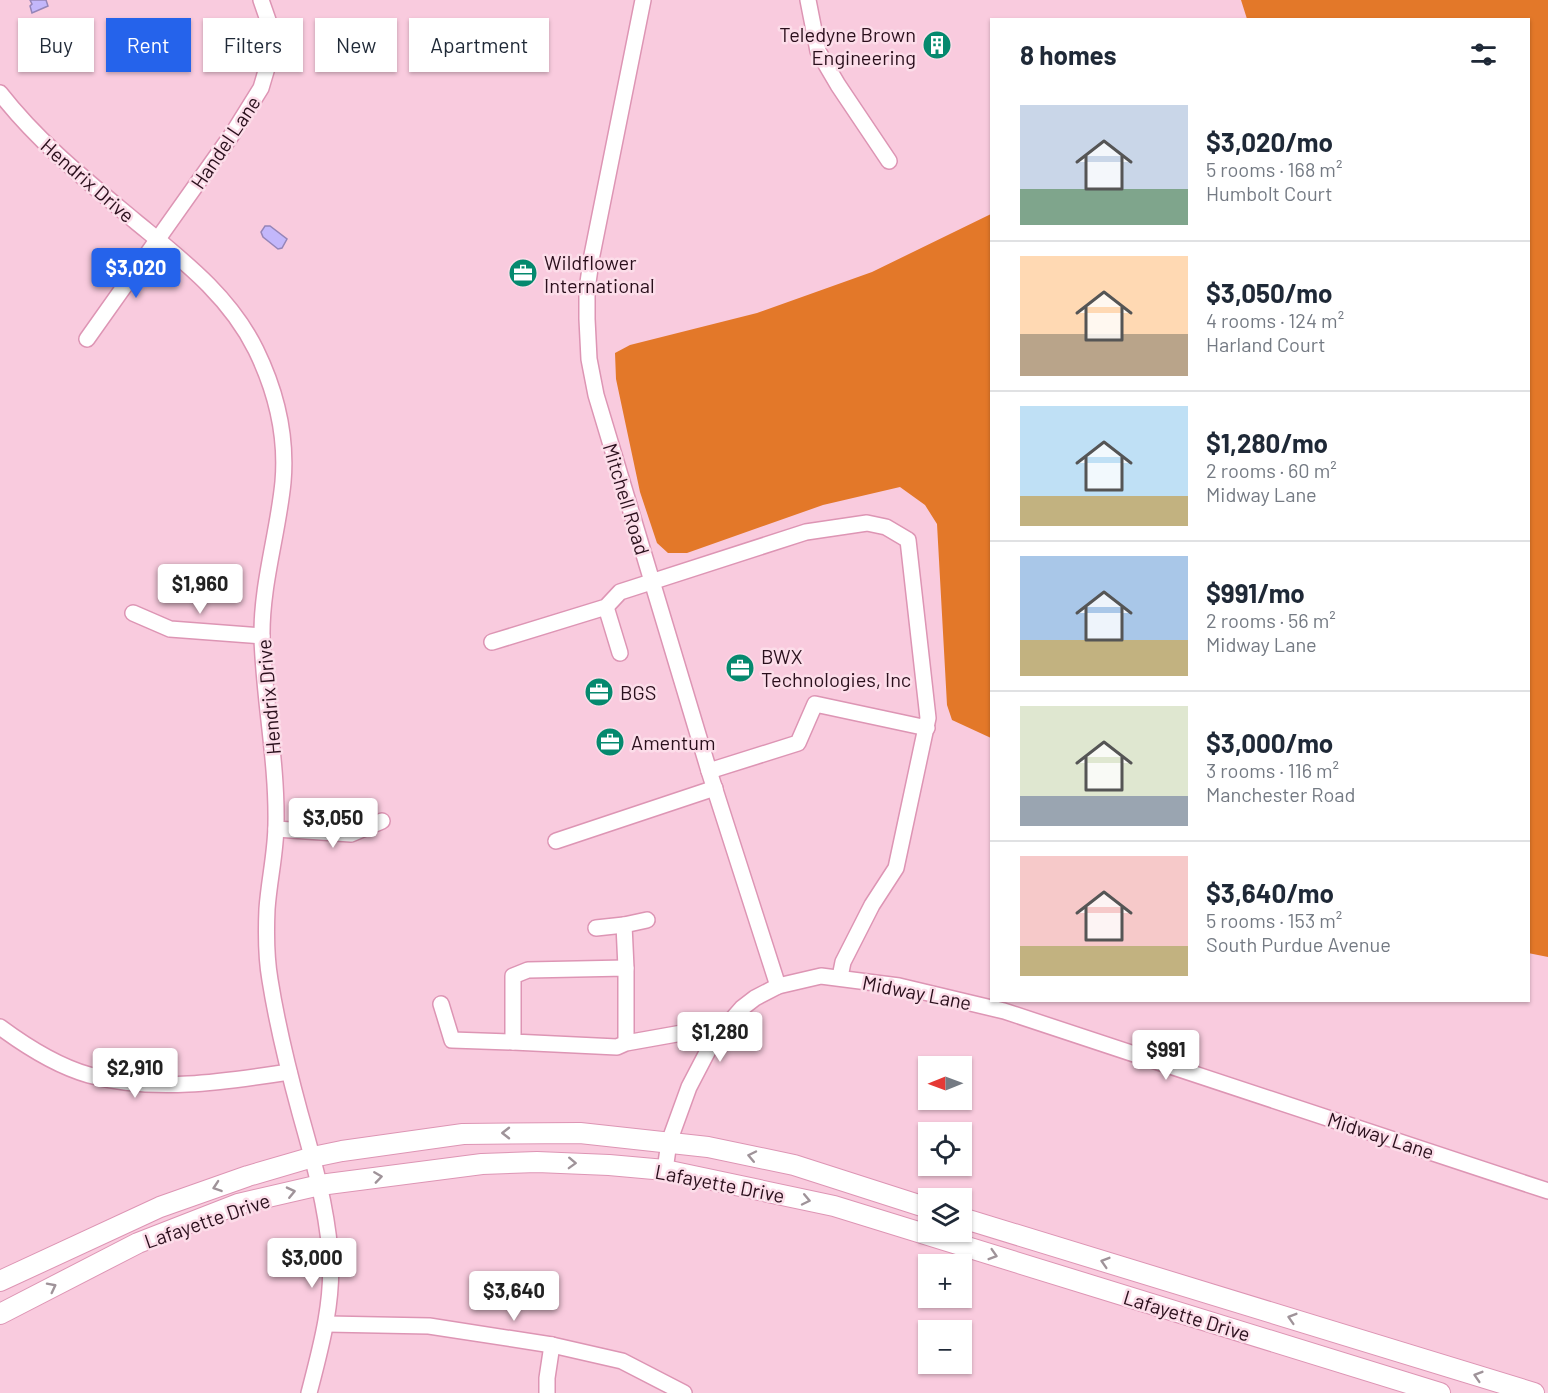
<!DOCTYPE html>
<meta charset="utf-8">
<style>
body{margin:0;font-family:Barlow,sans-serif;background:#f6f6f7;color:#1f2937;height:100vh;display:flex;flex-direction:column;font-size:22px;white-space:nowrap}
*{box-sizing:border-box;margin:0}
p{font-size:20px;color:#747a83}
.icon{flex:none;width:33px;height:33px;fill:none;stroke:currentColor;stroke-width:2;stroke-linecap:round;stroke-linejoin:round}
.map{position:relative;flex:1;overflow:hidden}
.panel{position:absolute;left:990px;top:18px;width:540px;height:984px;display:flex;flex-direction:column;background:#fff;border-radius:0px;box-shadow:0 2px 4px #0004}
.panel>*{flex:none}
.top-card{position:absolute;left:18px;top:18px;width:570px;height:54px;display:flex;gap:12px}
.needle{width:39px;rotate:269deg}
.fabs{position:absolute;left:918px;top:1056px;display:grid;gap:12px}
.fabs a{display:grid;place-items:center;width:54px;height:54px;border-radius:0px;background:#fff;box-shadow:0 2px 4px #0004;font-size:30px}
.price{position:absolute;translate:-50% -51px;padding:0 14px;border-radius:6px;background:#fff;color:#222;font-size:20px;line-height:39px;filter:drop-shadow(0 2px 3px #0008)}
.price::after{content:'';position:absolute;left:50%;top:36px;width:18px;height:14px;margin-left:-9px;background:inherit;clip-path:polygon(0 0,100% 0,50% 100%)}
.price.selected{background:#2563eb;color:#fff}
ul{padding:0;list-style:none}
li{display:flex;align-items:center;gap:18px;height:150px;padding:0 30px}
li+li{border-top:2px solid #e0e1e3}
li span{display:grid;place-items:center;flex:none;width:168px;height:120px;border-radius:0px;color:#555}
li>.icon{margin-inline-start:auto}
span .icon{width:72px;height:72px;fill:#fffc;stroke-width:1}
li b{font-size:26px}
h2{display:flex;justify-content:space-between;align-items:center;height:72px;padding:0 30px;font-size:26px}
.pill{padding:0 21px;border-radius:0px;background:#fff;box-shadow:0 2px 4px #0004;font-size:21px;line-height:54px}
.pill.selected{background:#2563eb;color:#fff}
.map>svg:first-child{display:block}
</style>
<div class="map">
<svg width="1548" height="1393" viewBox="0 0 1548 1393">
<rect width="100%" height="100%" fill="#f9cbde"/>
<!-- forest -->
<g fill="#e37829">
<path d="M1241 0H1548V957L1528 953V20L1247 19Z"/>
<path d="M991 214V738L952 720 947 705 937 524 925 505 900 487 823 505 687 553H668L657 543 640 492 616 379 615 353 630 345 757 313 872 272Z"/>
</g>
<!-- water -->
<g fill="#c3b7fb" stroke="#9585b8" stroke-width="1.5">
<path d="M30 0H46L48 6 32 13 30 6 32 4Z"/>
<path d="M265 226H270L287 239 282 248 278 249 263 237 261 232Z"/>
</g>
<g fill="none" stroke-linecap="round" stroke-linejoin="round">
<!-- minor casing -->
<g stroke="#dd95b4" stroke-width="18">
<g id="minor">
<path d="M643 0 592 255 587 289V319L589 359 596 395 709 771 778 986"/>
<path d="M808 0 818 51 838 85 889 161"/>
<path d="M0 93C39 143 87 181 135 221 181 259 229 295 256 350 276 391 287 436 283 482 278 534 261 585 262 638 264 700 277 761 276 823 276 852 269 880 267 909 266 932 266 957 270 980 277 1024 288 1069 300 1113 313 1159 326 1204 330 1252 334 1300 321 1347 309 1393"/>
<path d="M87 339 233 133 261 88 269 61V23L261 0"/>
<path d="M606 607 620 653"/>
<path d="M133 613 170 629 262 636"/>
<path d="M492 642 606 607 620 592 806 532 867 523 886 527 908 540 928 718 896 868 872 905 843 962 840 977"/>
<path d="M709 771 798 743 815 704 927 728"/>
<path d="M276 829 351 834 382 821"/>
<path d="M556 841 715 788"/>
<path d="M596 928 624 925"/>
<path d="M626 968 624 925 647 920"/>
<path d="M441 1004 452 1040 513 1042"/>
<path d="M0 1027C27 1047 57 1066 89 1075 154 1093 224 1082 289 1072"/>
<path d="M626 1043V968L528 970 513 976V1042L617 1047 626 1043 682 1033H694L713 1041"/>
<path d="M665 1170 669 1142 689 1087 713 1041 742 1008 755 998 778 986 821 976 899 986 1004 1011 1548 1191"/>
<path d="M327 1324 429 1326 552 1345 622 1361 684 1393"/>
<path d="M547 1393V1378L552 1345"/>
</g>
</g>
<!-- major casing -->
<g stroke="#dd95b4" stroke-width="22">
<g id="major">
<path d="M962 1218 1534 1393"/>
<path d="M0 1281 160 1207 248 1176 313 1157 342 1151 463 1134 580 1133 708 1147 794 1165 928 1208"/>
<path d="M0 1314 138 1243 238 1204 320 1185 482 1164 537 1162 609 1165 665 1170 834 1206 1440 1393"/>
</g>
</g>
<!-- minor -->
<use href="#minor" stroke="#fff" stroke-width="15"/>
<!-- major -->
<use href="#major" stroke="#fff" stroke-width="20"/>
</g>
<!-- one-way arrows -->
<defs><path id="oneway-chevron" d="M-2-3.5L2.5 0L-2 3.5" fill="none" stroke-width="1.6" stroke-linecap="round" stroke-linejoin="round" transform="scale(1.5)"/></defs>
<g stroke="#9f9399">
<use href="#oneway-chevron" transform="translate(506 1133) rotate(180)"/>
<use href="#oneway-chevron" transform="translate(752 1156) rotate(-168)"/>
<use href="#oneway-chevron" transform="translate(572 1163) rotate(2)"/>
<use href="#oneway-chevron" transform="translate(378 1177) rotate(-8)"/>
<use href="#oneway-chevron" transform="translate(217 1187) rotate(161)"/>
<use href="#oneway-chevron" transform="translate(291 1192) rotate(-13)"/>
<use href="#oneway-chevron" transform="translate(806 1200) rotate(12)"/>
<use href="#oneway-chevron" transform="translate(993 1255) rotate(17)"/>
<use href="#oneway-chevron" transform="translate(1105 1262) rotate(-163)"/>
<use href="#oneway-chevron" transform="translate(52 1287) rotate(-27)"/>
<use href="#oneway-chevron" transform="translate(1292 1318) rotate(-163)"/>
<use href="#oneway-chevron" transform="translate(1478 1376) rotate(-163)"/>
</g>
<!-- icons -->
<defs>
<g id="building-disc" transform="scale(1.5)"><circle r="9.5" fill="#05896e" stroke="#fcdde9"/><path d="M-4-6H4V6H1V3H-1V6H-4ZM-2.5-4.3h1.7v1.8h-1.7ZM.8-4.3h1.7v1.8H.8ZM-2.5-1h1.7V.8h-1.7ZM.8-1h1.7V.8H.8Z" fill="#fff"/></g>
<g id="office-disc" transform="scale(1.5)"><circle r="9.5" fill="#05896e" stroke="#fcdde9"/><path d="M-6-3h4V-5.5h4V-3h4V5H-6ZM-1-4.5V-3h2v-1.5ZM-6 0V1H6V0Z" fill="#fff"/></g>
</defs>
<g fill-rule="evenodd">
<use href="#building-disc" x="937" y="45"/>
<use href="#office-disc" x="523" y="273"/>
<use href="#office-disc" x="740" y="668"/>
<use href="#office-disc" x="599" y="692"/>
<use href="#office-disc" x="610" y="742"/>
</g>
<g text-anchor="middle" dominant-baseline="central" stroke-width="5" stroke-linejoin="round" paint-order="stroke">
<!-- poi labels -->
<g font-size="20" fill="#2a0f1c" stroke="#fcdde9" text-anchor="start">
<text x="916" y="34" text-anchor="end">Teledyne Brown<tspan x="916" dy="23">Engineering</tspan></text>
<text x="544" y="262">Wildflower<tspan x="544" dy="23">International</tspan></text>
<text x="761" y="656">BWX<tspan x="761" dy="23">Technologies, Inc</tspan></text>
<text x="620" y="692">BGS</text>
<text x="631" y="742">Amentum</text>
</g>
<!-- street labels -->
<g font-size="20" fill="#2a0f1c" stroke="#fcdde9">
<text transform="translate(225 142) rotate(-56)">Handel Lane</text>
<text transform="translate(88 180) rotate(41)">Hendrix Drive</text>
<text transform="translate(627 499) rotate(73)">Mitchell Road</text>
<text transform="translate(268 697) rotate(-95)">Hendrix Drive</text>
<text transform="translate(917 992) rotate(11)">Midway Lane</text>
<text transform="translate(1381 1135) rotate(18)">Midway Lane</text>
<text transform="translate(720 1183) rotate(11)">Lafayette Drive</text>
<text transform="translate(207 1220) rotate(-19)">Lafayette Drive</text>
<text transform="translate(1187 1315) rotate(17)">Lafayette Drive</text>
</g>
</g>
</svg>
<div class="fabs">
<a><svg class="needle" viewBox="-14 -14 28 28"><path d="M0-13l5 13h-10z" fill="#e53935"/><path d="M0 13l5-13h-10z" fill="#747a83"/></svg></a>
<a><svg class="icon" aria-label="locate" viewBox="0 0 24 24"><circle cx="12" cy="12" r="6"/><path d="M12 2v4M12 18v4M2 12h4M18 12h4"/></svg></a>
<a><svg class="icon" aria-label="layers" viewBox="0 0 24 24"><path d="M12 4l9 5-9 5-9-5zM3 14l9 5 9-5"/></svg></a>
<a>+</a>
<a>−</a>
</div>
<b class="price selected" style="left:136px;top:299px">$3,020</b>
<b class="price" style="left:200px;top:615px">$1,960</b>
<b class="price" style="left:333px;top:849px">$3,050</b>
<b class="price" style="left:720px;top:1063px">$1,280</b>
<b class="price" style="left:1166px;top:1081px">$991</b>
<b class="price" style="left:135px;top:1099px">$2,910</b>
<b class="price" style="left:312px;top:1289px">$3,000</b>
<b class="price" style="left:514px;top:1322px">$3,640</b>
<div class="top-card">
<a class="pill">Buy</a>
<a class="pill selected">Rent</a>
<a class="pill">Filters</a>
<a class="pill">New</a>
<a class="pill">Apartment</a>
</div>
<section class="panel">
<h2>8 homes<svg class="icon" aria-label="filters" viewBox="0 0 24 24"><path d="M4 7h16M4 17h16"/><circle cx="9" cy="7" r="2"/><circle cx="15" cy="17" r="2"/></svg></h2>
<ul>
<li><span style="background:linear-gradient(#c9d6e8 70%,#7fa58c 0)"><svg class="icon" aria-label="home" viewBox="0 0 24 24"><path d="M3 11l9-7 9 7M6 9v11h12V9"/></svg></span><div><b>$3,020/mo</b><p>5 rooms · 168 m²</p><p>Humbolt Court</p></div></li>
<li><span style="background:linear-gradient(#ffd9b3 65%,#b9a48a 0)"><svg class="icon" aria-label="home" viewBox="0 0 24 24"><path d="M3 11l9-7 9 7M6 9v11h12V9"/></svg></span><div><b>$3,050/mo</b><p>4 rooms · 124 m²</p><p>Harland Court</p></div></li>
<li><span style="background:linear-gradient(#bfe0f5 75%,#c2b280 0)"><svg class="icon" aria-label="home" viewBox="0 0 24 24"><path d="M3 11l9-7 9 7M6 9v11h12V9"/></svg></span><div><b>$1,280/mo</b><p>2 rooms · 60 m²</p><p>Midway Lane</p></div></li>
<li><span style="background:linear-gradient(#a9c7e8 70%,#c2b280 0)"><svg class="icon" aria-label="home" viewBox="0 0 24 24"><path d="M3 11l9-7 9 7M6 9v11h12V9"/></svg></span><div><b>$991/mo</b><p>2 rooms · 56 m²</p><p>Midway Lane</p></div></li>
<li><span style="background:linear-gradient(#dfe7d0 75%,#9aa5b1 0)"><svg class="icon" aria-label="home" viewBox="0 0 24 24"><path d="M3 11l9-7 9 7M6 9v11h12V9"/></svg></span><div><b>$3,000/mo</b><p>3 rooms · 116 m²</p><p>Manchester Road</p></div></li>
<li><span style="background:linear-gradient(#f6c9c9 75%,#c2b280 0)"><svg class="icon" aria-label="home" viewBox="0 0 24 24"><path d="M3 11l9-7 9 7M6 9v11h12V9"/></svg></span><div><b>$3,640/mo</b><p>5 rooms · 153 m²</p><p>South Purdue Avenue</p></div></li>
</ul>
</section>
</div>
